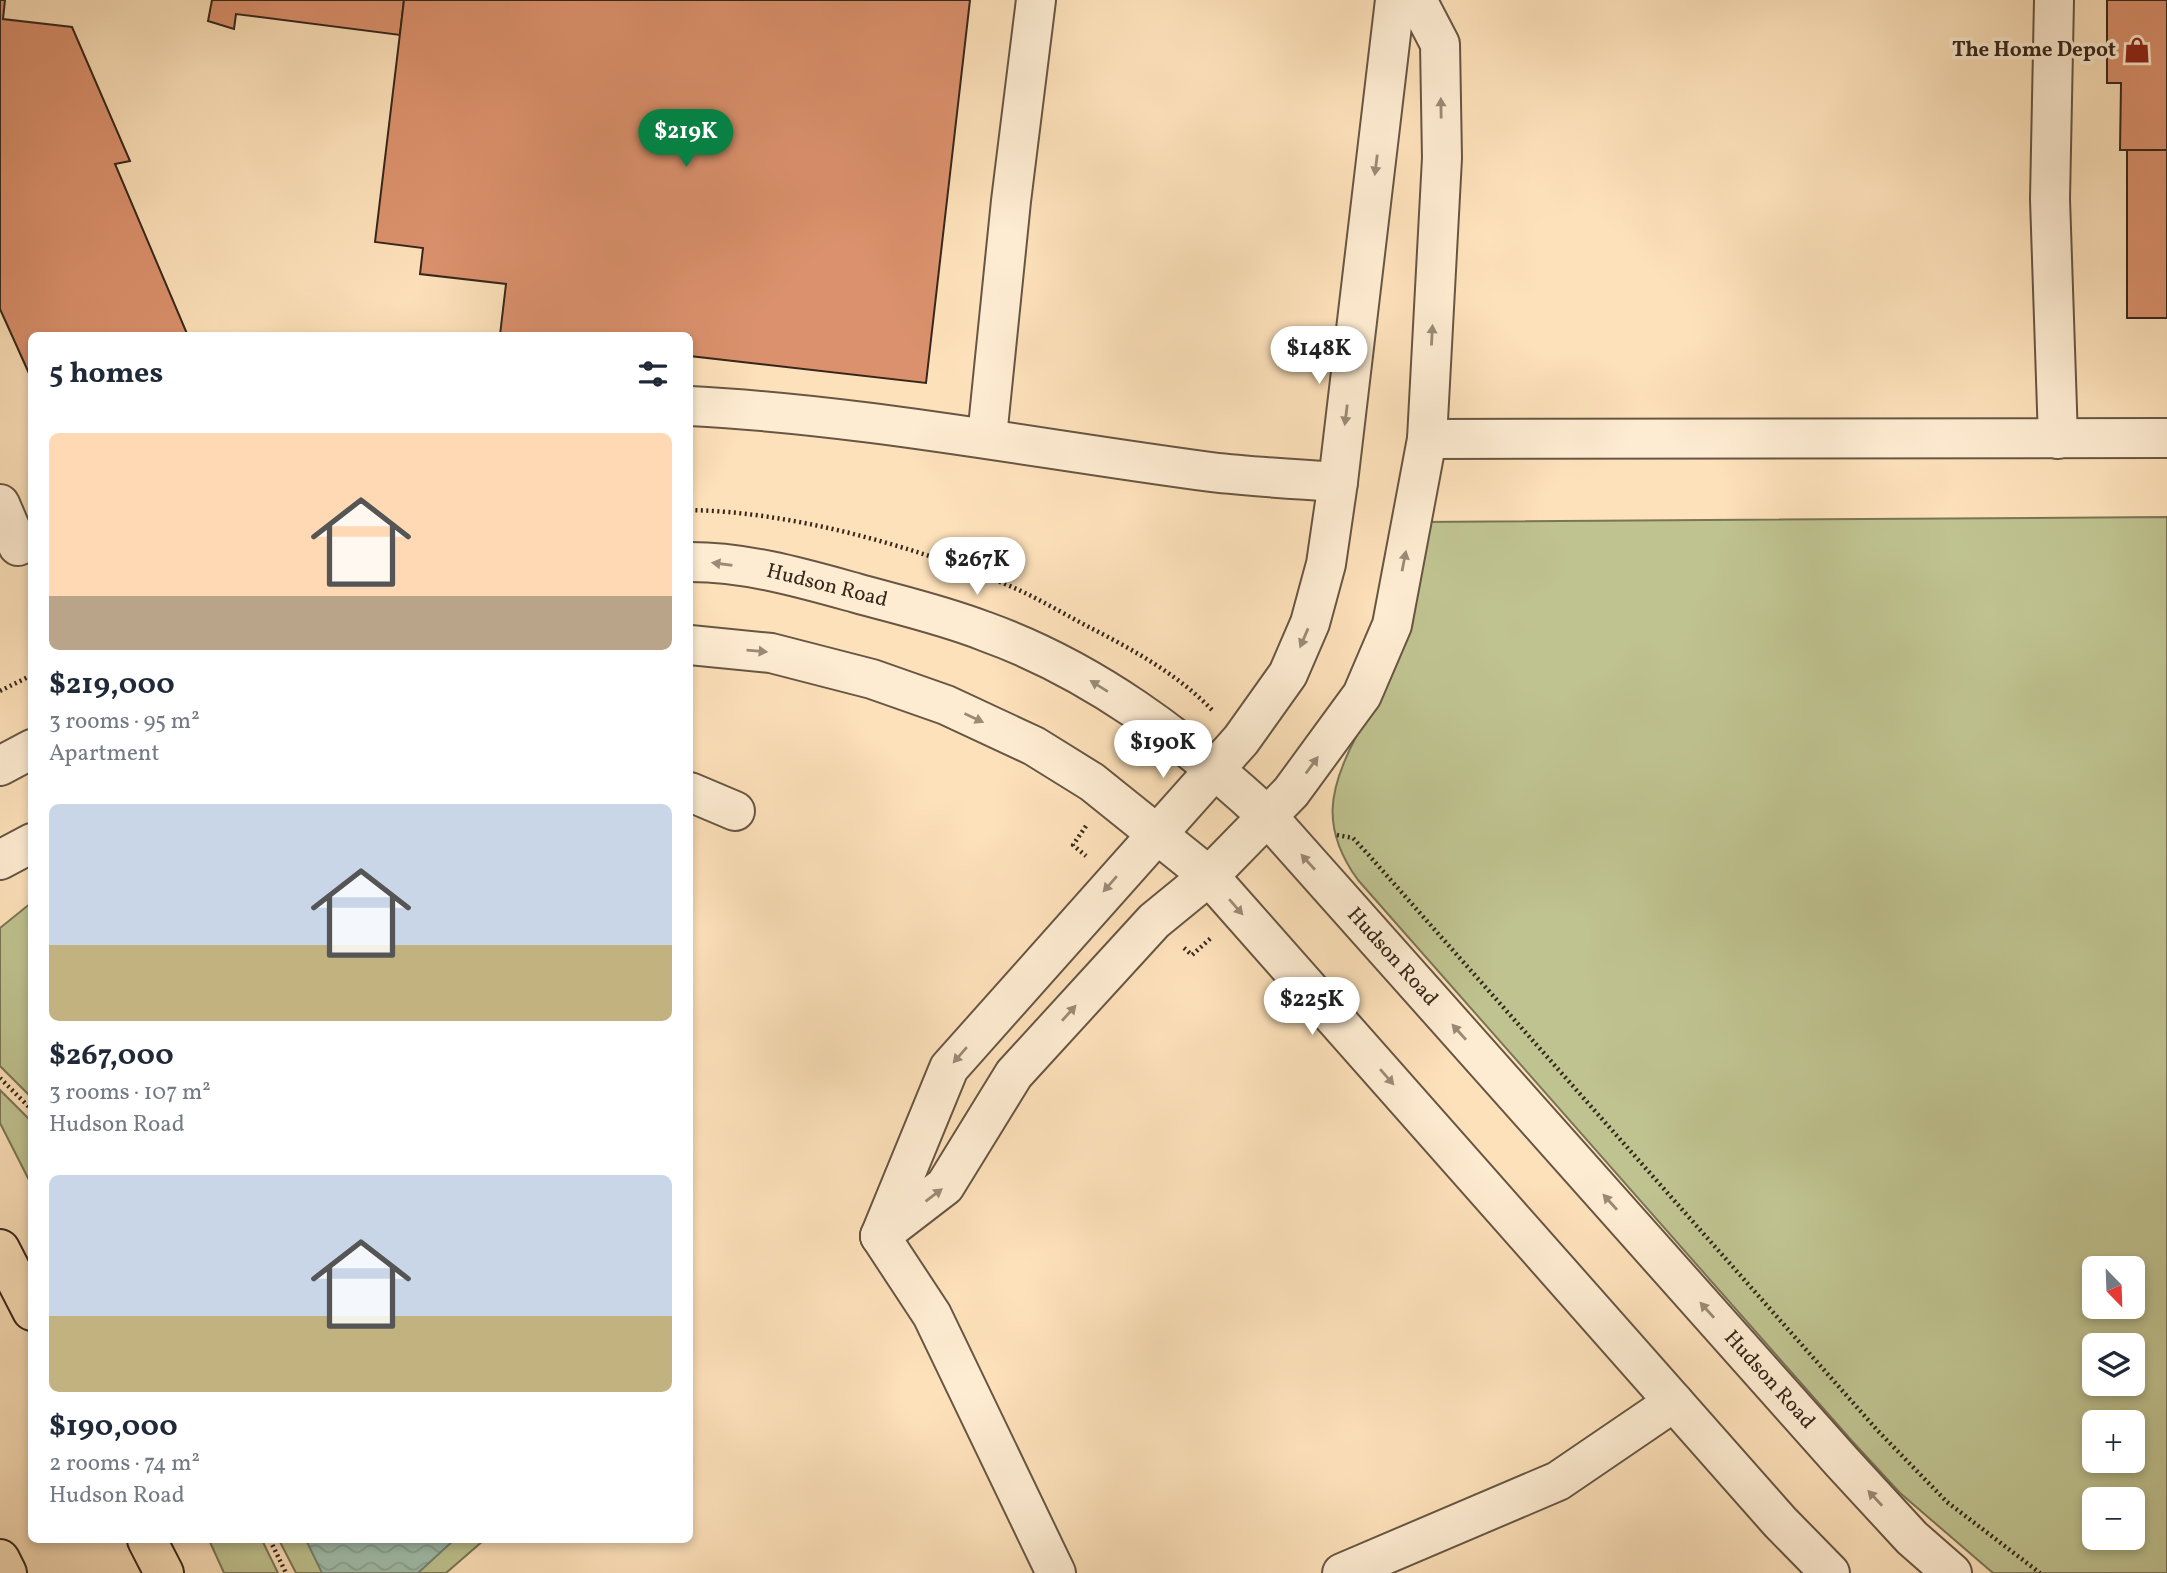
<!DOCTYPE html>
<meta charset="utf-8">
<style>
body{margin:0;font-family:Vollkorn,serif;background:#f2f2f3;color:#1f2937;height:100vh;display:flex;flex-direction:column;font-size:26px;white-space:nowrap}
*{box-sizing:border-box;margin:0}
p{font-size:23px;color:#747a83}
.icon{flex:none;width:38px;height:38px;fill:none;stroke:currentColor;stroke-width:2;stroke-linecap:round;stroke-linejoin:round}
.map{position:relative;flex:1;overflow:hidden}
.sheet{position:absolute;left:28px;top:332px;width:665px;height:1211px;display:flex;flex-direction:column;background:#fff;border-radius:10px;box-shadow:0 4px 10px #0003}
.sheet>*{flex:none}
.needle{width:46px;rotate:157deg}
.buttons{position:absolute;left:2082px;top:1256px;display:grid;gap:14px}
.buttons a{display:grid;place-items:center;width:63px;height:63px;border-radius:10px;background:#fff;box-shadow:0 4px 10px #0003;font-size:35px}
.price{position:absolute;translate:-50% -60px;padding:0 16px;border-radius:24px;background:#fff;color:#222;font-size:23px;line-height:46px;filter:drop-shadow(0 2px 4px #0008)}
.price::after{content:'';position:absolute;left:50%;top:42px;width:21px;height:16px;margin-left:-10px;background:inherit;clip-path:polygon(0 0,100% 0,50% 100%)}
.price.current{background:#0b8043;color:#fff}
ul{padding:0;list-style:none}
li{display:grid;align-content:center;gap:14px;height:371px;padding:0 21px}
li span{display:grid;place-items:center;height:217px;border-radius:10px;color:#555}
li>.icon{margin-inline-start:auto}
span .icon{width:126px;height:126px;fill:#fffc;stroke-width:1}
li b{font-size:30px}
h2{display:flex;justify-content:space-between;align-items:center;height:84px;padding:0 21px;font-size:30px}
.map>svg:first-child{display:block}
</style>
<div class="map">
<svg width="2167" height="1573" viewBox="0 0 2167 1573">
<defs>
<pattern id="water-waves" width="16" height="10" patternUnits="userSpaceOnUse" patternTransform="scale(1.75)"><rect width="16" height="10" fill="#a0beac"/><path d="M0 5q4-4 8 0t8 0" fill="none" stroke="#8aa393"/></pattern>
</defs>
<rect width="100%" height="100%" fill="#fde1ba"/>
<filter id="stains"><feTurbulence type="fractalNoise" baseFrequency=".00286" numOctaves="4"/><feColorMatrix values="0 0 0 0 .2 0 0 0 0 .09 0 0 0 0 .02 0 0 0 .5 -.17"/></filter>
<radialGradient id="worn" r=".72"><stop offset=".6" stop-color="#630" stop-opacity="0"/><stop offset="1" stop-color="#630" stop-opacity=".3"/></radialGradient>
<!-- green -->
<g fill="#bfc390" stroke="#7a7556" stroke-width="2" fill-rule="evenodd">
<path d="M2167 517V1573H1993L1900 1493 1852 1441 1358 880C1321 829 1328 790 1356 737 1363 723 1373 709 1378 694 1395 638 1406 579 1420 522ZM2095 1269H2133V1307H2095ZM2095 1346H2133V1384H2095ZM2095 1423H2133V1461H2095ZM2095 1500H2133V1538H2095Z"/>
<path d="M31 903V1097L0 1066V928Z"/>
<path d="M0 1090 31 1121V1184L0 1123Z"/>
<path d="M209 1540H262L278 1573H224Z"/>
<path d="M279 1540H484L446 1573H296Z"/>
</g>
<!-- water -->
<path fill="url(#water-waves)" stroke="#758272" stroke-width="2" d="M306 1540H454L418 1573H322Z"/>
<!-- building -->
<g fill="#db916d" stroke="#35271b" stroke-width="2">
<path d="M0 0H5L3 19 72 27 130 161 115 164 188 336H32V380L0 309Z"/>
<path d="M212 0H404L400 35 236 14 234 29 208 21Z"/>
<path d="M404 0H970L926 383 690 356V336L500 335 506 284 420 274 423 248 375 242Z"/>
<path d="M2107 0H2167V150H2120L2121 83H2107Z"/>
<rect x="2127" y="150" width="40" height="168"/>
</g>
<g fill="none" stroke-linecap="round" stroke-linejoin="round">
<!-- minor casing -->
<g stroke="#675643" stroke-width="42">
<g id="minor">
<path d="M2054 0 2050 199 2058 439"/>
<path d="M690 406C865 415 1037 449 1211 472 1253 477 1296 479 1338 482"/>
<path d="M987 437 1011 201 1036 0"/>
<path d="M1427 439 2167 438"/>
<path d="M0 504 18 546 32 540"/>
<path d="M690 562C747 562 802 578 856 593 899 605 943 615 984 631 1093 670 1184 739 1267 816L1842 1462 1912 1538 1952 1573"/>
<path d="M690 645 771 653 872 679 946 705 1034 746 1092 782 1209 876 1780 1522 1830 1573"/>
<path d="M0 766 32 749"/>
<path d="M690 792 735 811"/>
<path d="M0 860 32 843"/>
<path d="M880 1236 945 1186 1014 1074 1154 921 1209 876 1291 792 1362 695 1392 625 1427 439 1442 158 1440 44 1417 0"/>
<path d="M880 1236 949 1068 1241 740 1288 674 1310 623 1326 564 1338 482 1395 0"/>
<path d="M880 1236 932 1315 1056 1573"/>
<path d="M1342 1573 1558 1481 1674 1402"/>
</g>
</g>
<!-- major casing -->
<g stroke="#35271b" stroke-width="42">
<g id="major">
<path d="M0 1249 32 1311"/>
<path d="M147 1540 164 1573"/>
<path d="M0 1559 7 1573"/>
</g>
</g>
<!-- path -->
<g stroke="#35271b" stroke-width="4.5" stroke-dasharray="2 3.5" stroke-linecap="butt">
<path d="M690 510C792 512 910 545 1005 584 1032 595 1059 611 1085 625 1130 648 1178 674 1213 711"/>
<path d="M0 691 32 675"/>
<path d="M1086 826 1073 845 1086 856"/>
<path d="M1337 835 1353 838 1366 852 1878 1431 1947 1502 2040 1573"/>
<path d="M1184 948 1192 955 1212 937"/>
<path d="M0 1078 32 1110"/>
<path d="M270 1540 286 1573"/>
</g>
<!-- minor -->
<use href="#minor" stroke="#feecd2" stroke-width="38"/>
<!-- major -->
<use href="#major" stroke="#fde1ba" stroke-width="38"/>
</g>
<!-- one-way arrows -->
<defs><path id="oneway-solid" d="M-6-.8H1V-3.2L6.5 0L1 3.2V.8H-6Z" transform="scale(1.75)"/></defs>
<g fill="#9a8a76">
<use href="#oneway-solid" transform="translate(1441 108) rotate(-91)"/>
<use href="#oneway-solid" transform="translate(1376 165) rotate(97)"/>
<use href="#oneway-solid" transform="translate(1432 335) rotate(-87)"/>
<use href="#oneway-solid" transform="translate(1346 415) rotate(97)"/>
<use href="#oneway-solid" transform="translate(1404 561) rotate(-79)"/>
<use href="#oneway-solid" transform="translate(722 564) rotate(-172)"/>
<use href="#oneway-solid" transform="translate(1304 638) rotate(113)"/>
<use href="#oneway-solid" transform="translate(757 651) rotate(5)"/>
<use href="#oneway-solid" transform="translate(1099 686) rotate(-148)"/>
<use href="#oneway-solid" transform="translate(974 718) rotate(25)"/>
<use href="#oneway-solid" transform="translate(1312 765) rotate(-54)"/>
<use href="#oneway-solid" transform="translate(1308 862) rotate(-132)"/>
<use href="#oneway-solid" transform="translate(1110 884) rotate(131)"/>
<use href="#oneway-solid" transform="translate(1236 907) rotate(49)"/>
<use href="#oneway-solid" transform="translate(1069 1013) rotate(-48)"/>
<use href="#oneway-solid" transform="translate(1459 1032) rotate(-132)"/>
<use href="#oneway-solid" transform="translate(960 1055) rotate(131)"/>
<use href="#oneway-solid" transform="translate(1387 1077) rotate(49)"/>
<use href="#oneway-solid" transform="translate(934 1195) rotate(-37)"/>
<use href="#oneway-solid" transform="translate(1610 1202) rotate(-132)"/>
<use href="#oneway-solid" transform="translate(1707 1310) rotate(-132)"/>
<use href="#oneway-solid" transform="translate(1875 1498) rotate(-133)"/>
</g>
<!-- icons -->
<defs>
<g id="shop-bare" transform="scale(2.1)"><path d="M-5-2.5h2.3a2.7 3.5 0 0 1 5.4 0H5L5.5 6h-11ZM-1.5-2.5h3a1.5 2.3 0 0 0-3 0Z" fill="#8f2418" stroke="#feecd2" stroke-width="2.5" paint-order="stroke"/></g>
</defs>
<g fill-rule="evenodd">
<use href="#shop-bare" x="2137" y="50"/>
</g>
<g text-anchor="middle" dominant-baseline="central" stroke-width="7" stroke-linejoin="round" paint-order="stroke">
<!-- poi labels -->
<g font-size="21" font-weight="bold" fill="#35271b" stroke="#feecd2" text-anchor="end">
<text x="2116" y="50">The Home Depot</text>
</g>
<!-- street labels -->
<g font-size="21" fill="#35271b" stroke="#feecd2">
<text transform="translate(827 586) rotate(14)">Hudson Road</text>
<text transform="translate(1392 957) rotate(48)">Hudson Road</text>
<text transform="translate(1769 1380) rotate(48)">Hudson Road</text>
</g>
</g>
<rect width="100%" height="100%" filter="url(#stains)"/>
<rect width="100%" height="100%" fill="url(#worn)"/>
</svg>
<div class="buttons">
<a><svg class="needle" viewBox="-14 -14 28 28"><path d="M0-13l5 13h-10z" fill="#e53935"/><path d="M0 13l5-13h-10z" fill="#747a83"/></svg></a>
<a><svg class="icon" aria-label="layers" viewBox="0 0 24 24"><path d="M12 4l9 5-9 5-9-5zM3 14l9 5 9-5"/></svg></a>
<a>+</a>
<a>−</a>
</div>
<b class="price current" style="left:686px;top:169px">$219K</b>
<b class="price" style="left:1319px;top:386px">$148K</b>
<b class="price" style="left:977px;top:597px">$267K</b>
<b class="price" style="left:1163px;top:780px">$190K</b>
<b class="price" style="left:1312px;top:1037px">$225K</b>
<section class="sheet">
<h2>5 homes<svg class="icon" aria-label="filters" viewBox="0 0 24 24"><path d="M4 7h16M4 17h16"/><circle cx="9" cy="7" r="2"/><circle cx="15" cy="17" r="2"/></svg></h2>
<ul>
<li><span style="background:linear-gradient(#ffd9b3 75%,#b9a48a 0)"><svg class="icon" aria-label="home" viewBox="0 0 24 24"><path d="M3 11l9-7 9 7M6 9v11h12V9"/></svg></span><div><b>$219,000</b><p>3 rooms · 95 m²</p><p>Apartment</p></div></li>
<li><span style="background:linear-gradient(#c9d6e8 65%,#c2b280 0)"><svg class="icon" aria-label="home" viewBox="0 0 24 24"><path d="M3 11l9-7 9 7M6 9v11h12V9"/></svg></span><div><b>$267,000</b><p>3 rooms · 107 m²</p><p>Hudson Road</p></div></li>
<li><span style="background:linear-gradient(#c9d6e8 65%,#c2b280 0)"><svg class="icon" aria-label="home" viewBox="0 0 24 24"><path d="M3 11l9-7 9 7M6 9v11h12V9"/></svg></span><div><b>$190,000</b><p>2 rooms · 74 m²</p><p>Hudson Road</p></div></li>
</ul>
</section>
</div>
